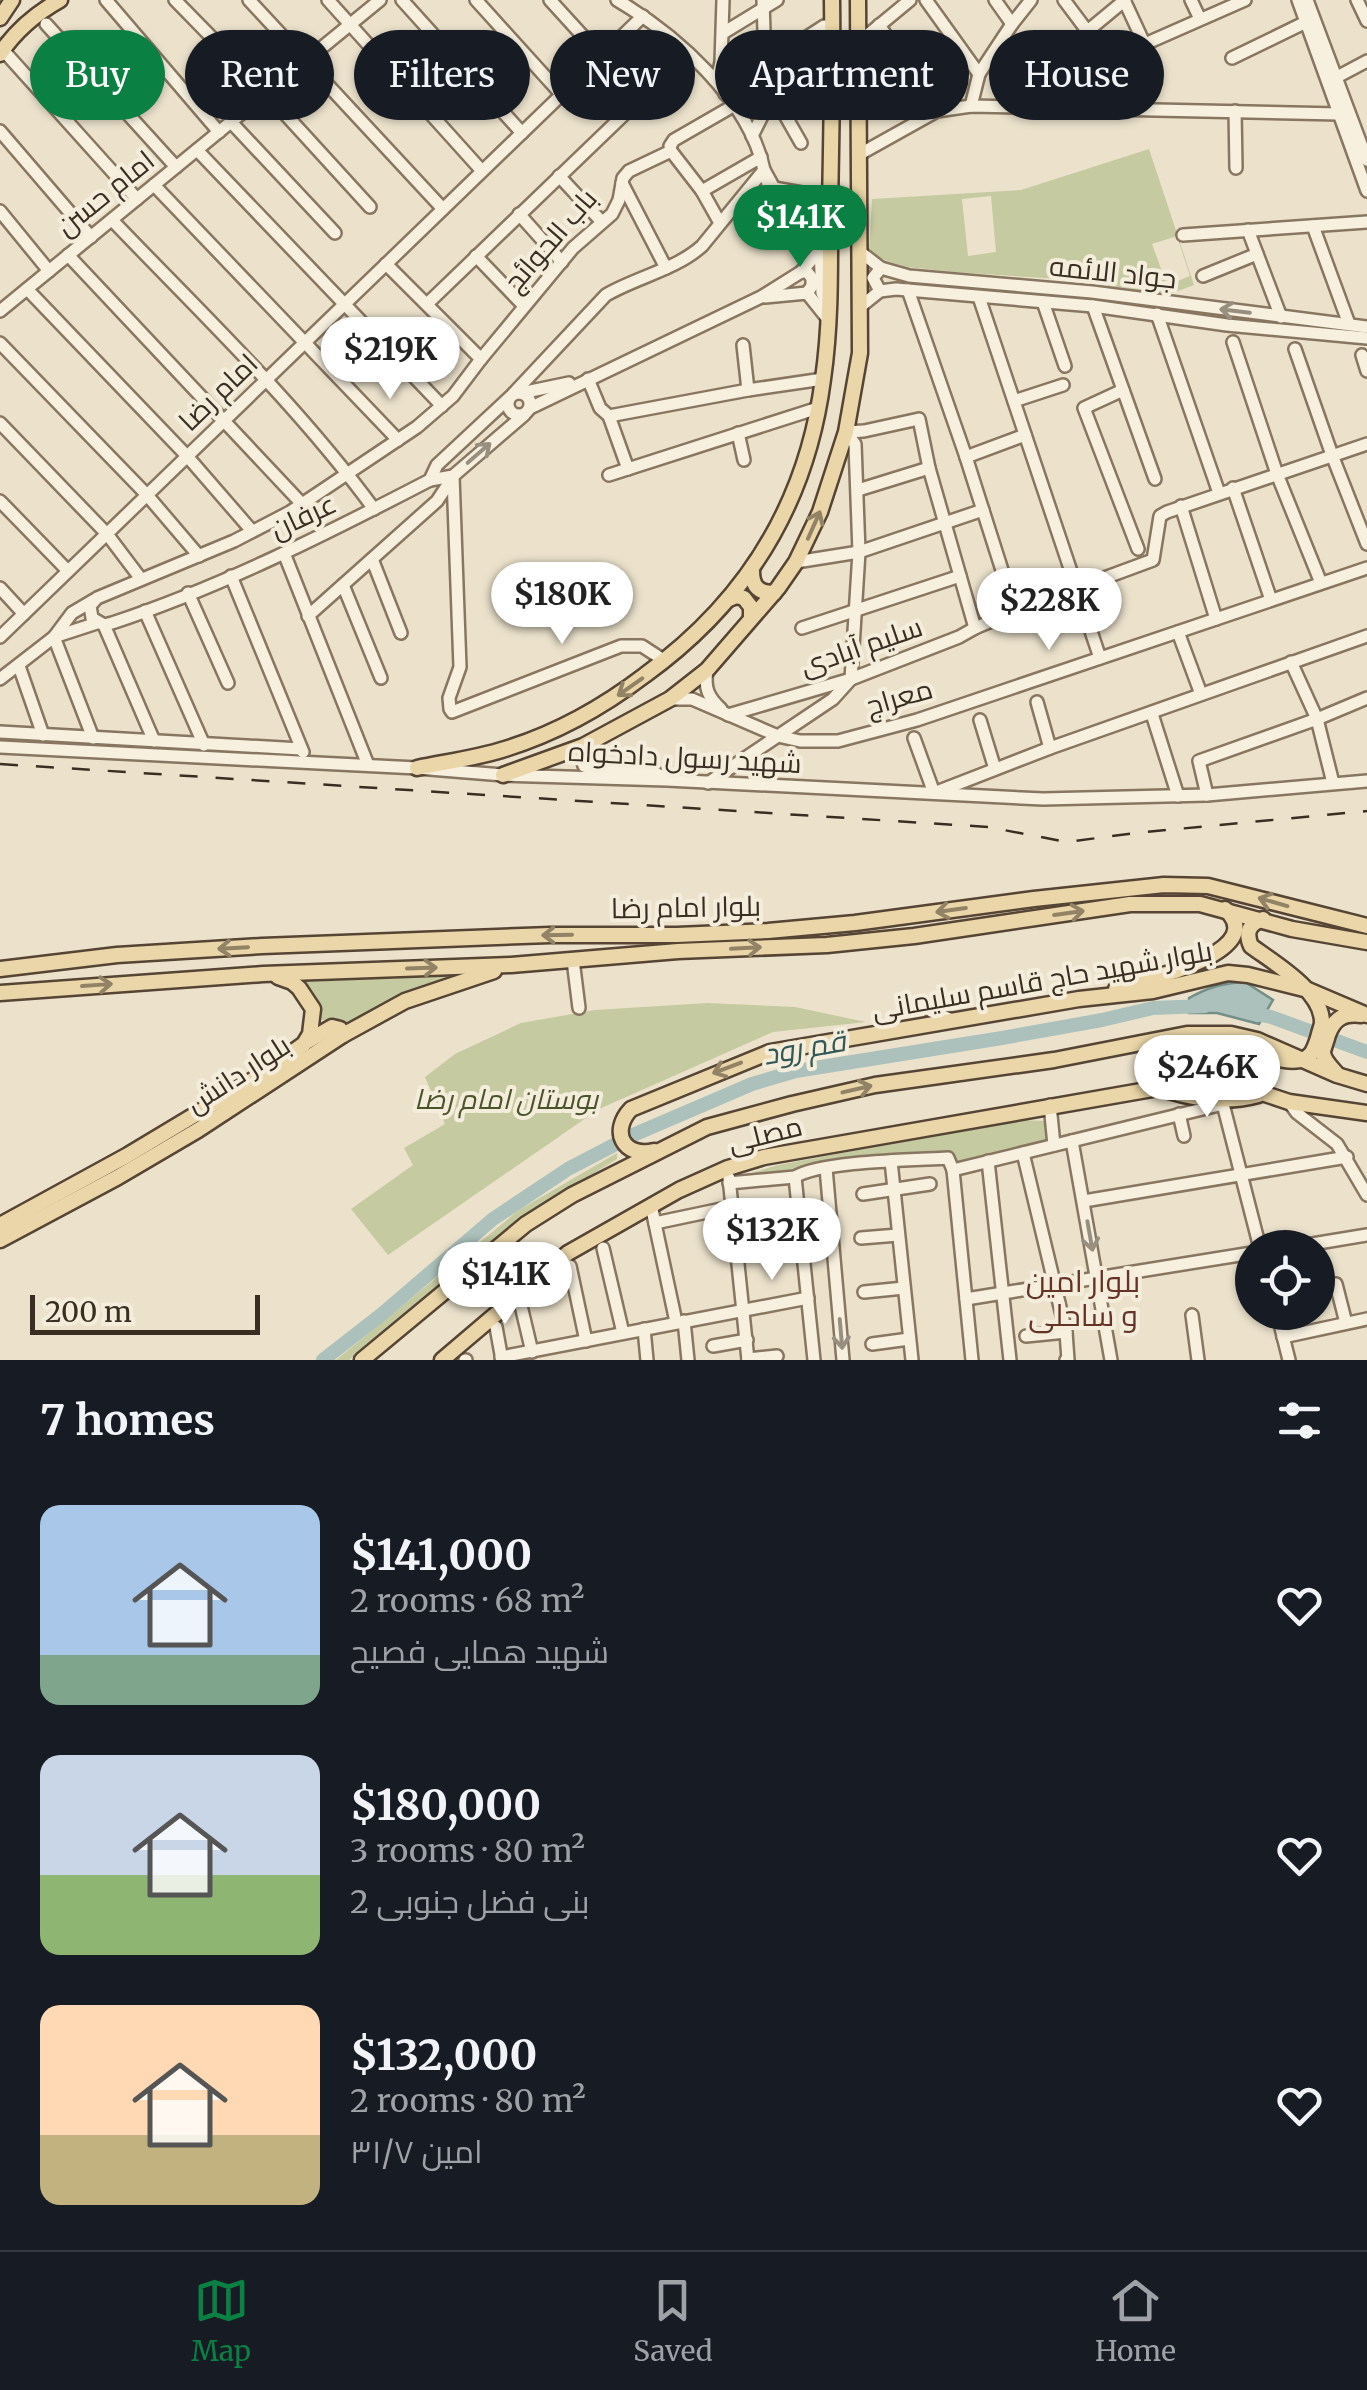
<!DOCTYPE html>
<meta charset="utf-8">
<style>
body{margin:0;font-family:Merriweather,Cairo,serif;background:#20242c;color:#f1f3f6;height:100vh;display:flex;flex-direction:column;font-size:38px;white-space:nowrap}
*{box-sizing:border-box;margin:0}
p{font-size:32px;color:#9ea1a6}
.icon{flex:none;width:55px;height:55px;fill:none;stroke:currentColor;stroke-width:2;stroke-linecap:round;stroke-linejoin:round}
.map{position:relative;height:1360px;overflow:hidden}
.details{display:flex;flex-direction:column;background:#171b24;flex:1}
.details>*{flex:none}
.hud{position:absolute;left:30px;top:30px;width:1308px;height:90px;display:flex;gap:20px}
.buttons{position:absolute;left:1235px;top:1230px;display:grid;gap:20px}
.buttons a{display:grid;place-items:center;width:100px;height:100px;border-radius:50%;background:#171b24;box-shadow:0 2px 8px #0004;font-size:50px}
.scale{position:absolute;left:30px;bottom:25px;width:230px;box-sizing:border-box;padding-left:10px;border:5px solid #3a2e23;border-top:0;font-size:28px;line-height:35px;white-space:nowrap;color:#3a2e23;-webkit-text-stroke:8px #f4eddb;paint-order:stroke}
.price{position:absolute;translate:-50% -85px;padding:0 22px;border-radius:35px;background:#fff;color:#222;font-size:32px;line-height:65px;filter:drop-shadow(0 2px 5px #0008)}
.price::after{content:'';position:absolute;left:50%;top:60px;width:30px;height:22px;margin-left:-15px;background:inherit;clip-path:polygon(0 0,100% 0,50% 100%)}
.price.on{background:#0b8043;color:#fff}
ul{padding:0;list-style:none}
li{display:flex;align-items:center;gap:30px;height:250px;padding:0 40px}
li span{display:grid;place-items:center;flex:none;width:280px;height:200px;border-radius:20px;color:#555}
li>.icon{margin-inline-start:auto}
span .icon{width:120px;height:120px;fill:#fffc;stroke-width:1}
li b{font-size:42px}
h2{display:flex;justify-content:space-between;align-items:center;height:120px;padding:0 40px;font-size:42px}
.tag{padding:0 35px;border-radius:45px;background:#171b24;box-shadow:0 2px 8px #0004;font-size:35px;line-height:90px}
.tag.on{background:#0b8043;color:#fff}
.tabs{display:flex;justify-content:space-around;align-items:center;height:140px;border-top:2px solid #363941;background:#171b24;font-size:28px;color:#9ea1a6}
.tabs a{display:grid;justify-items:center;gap:5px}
.tabs .on{color:#0b8043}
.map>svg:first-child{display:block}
</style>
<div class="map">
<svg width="1367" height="1360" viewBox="0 0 1367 1360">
<rect width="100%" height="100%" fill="#ece2cc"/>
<!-- green -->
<g fill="#c5caa0" fill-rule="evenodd">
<path d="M1149 149 1194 285 1170 294 1058 279 954 272 907 267 878 258 869 251 872 199 1021 190ZM991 196 996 252 968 256 962 199ZM1177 236 1190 276 1167 285 1152 244Z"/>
<path d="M464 975C422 988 384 1002 348 1028L339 1019 322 1020 318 1004 303 982Z"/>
<path d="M707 1003 795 1007 866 1022 773 1032 599 1109 388 1255 351 1209 413 1165 404 1148 445 1124 425 1077 455 1054 521 1023 595 1010Z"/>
<path d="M1017 1120 1045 1121 1049 1140 957 1166 951 1153 829 1164 800 1168 790 1174 735 1178 778 1165Z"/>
<path d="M617 1153V1159L517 1220 349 1360H336L519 1210Z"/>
</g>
<!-- water -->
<path fill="#acc1bb" stroke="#738f88" stroke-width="2.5" d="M1245 982 1273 1000 1259 1024 1217 1013H1189V998C1209 987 1223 983 1245 982Z"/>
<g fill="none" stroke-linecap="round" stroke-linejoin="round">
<!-- river -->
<g stroke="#acc1bb" stroke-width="14">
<path d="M1246 1012 1271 1017 1367 1052"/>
<path d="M323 1360 382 1314 493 1219 568 1169 633 1135 752 1084 796 1071 1002 1038 1102 1020 1153 1008 1205 1006"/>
</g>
<!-- minor casing -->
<g stroke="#887661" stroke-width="16">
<g id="minor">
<path d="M106 0 219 132"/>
<path d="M175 0 266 93 370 207"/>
<path d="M249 0 443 209"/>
<path d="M328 0 482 171"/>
<path d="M402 0 522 133"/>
<path d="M476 0 561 94"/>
<path d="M550 0 601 56"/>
<path d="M763 0 765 64 773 94 801 143"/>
<path d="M926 0 979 74"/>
<path d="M995 0 1012 24"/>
<path d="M1064 0 1088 32 1104 62 1245 0"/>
<path d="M1124 0 1144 43"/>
<path d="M1191 0 1200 19"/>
<path d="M1298 0 1367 191"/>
<path d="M1307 0 1367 160"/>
<path d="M1357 0 1367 21"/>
<path d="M46 24 176 167"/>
<path d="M723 33 777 0"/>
<path d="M858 43 910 0"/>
<path d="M3 50 137 199"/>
<path d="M1055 58 1125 0"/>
<path d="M1232 58 1306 22"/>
<path d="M1337 77 1367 61"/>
<path d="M714 79 719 71 721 62 723 0"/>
<path d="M725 94 765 64 824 26"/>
<path d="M773 94 825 60"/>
<path d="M859 101 905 63 879 25"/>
<path d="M971 106 979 74 1012 24 1031 0"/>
<path d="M1235 111 1236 168"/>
<path d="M231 122 335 233"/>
<path d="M0 131 91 237"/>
<path d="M752 136 773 94"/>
<path d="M197 150 442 406"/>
<path d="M671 151 702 191 720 223"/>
<path d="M860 154 937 111 971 106 1339 114"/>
<path d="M559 176 602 222"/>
<path d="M622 183 666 268"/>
<path d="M154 185 398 440"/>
<path d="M702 191 761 157"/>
<circle cx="804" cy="205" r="12"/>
<path d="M0 211 49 271"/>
<path d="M519 214 562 262"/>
<path d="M796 215C776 199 769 195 764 170L774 188 802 193"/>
<path d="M798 216 820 250 822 293 828 306"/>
<path d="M112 220C201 313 297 404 374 509"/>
<path d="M1313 226 1349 324"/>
<path d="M1248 230 1281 317"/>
<path d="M1183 235 1367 222"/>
<path d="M859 251 881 268 909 276 1092 292 1367 327"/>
<path d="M68 255 302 504"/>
<path d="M476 256 524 306"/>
<path d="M386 264 481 359"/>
<path d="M801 272H807L812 278V286L807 293"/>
<path d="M1203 276 1257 254"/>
<path d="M27 289 187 456 252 531"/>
<path d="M908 290 966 457 1015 611"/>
<path d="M880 291 873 278 881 268"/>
<path d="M765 297 807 293 827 318"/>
<path d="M979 297 1100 658"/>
<path d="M1043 302 1065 366"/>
<path d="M427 304 688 53"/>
<path d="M1093 306 1155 479"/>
<path d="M860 307 880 291 896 289 1093 306 1227 325 1367 338"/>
<path d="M0 311 380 0"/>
<path d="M1157 314 1219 493"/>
<path d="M1233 342 1277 474 1321 583"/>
<path d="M0 343 147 495 199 556"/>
<path d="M743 345 748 390"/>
<path d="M1295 349 1332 455 1367 544"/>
<path d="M1362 355 1367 371"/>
<path d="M588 379 600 408 609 416 628 469"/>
<path d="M1123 390 1084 408 1138 549"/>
<circle cx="519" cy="404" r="11"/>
<path d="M521 393 569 383"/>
<path d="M513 394 606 295C637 277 675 270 702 246L764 170C749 99 676 35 617 0"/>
<path d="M510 397 437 465 430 480C328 533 221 587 112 623L104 625 92 618 90 606 97 598 234 541 290 512 417 427 453 396 481 359 573 248 612 214 619 200 623 178 629 171 671 151 670 146 674 140 733 106"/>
<path d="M1014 401 1063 385"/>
<path d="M530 408 761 297 801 272 820 250"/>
<path d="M609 416 748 390 823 379"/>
<path d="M0 423 107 534 141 579"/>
<path d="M846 432 864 431 919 419 929 468 975 628"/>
<path d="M738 433 744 460"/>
<path d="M966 457 1025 435"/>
<path d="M609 475 818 408"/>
<path d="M453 476 460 667 449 698 450 709 452 712 621 646H642L665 661"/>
<path d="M430 480 453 476 524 415"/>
<path d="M1233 488 1271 600"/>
<path d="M858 490 929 468"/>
<path d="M0 501 68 571"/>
<path d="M1181 506 1216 619"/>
<path d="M284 553 368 765"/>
<path d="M372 559 401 633"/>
<path d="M796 562 859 552 983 510"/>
<path d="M231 576 303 752"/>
<path d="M343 585 381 678"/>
<path d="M0 588 24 614"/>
<path d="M188 593 228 683"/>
<path d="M145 611 204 745"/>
<path d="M308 616 437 501 451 480"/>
<path d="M104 625 154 741"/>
<path d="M802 628 960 576"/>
<path d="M1178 632 1201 694"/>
<path d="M0 637 643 16"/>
<path d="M1291 662 1317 719 1333 783"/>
<path d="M19 666 43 735"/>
<path d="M707 670C704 688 708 697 721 709"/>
<path d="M0 679 54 637 72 613 94 600"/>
<path d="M670 699H692L778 736 800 741H838L917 720 1367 568"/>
<path d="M1037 702 1050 748"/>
<path d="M1152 714 1178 796"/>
<path d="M728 715 851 679 959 637 975 628 1015 611 1153 560 1160 516 1167 512 1367 444"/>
<path d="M980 720 995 769"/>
<path d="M0 732 301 749"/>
<path d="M93 738 54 637 97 623"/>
<path d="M914 738 934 793 1050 748 1367 636"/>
<path d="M589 744C582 751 581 756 584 766L591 769 651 771 663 777"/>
<path d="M0 747 417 768 503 775 667 780 1043 799 1207 795 1367 781"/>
<path d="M708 783 833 699 851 679 859 552 855 444 846 432"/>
<path d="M1207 795 1199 761 1317 719 1367 698"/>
<path d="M573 960 579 1008"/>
<path d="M931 1011 952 1020"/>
<path d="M1289 1102 1297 1113 1337 1144 1367 1195"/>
<path d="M1050 1105 1054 1145"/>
<path d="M1179 1114 1184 1136"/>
<path d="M1072 1141 1111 1360"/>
<path d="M1023 1153 1066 1332 1068 1360H1066"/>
<path d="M891 1161 912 1360"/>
<path d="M988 1161 1010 1360"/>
<path d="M826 1168 843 1360"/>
<path d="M953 1170 972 1360"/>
<path d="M795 1177 814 1360"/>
<path d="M729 1178 748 1360"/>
<path d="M729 1183 795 1177C820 1161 914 1160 948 1158L953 1170 1223 1104 1260 1248"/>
<path d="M863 1194 930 1184"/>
<path d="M1084 1201 1347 1157"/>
<path d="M651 1205 676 1322"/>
<path d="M655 1223 731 1207"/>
<path d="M861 1238 898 1235"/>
<path d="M603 1248 623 1333"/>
<path d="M1288 1248 1367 1235"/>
<path d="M772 1251 802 1247"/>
<path d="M570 1266 586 1341"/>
<path d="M1336 1284 1346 1323"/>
<path d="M864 1292 904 1288"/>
<path d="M518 1293 532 1352"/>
<path d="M966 1299 1252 1253"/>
<path d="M1277 1312 1289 1360"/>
<path d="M1192 1315 1198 1360"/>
<path d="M684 1321 688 1360"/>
<path d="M496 1327 502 1360"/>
<path d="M644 1329 647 1360"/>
<path d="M1026 1336 1066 1332"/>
<path d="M1283 1337 1367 1319"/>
<path d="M872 1344 909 1339"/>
<path d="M713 1346 747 1340"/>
<path d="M501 1357 808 1298"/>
<path d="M748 1359 777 1356"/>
<path d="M465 1360H466"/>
</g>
</g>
<!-- major casing -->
<g stroke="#564434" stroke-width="19">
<g id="major">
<path d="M0 18 12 0"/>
<path d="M0 54C16 30 35 14 60 0"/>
<path d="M752 571C752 586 758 593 774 593"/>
<path d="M729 599 736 596 744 598 751 607V618"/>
<path d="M417 768C446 762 477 758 505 749 557 733 603 707 645 675 746 602 807 503 823 379 831 324 830 267 830 212 831 141 833 71 832 0"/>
<path d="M503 775 583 746 670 699 707 670 778 588 796 562 820 512 846 432 860 353 858 0"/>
<path d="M0 969 117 955 262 946 550 935H677L768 931 855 923 1034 899 1164 885 1208 886 1367 926"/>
<path d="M1116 989C1141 981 1273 952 1225 909"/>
<path d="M0 993 263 974 511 965 678 951 827 945 914 936 1130 904H1200L1292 929 1367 942"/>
<path d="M308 1041 332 1027 340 1029 343 1035"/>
<path d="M1156 1046C1173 1047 1247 1049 1204 1080"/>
<path d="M1337 1074C1332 1068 1323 1060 1323 1052 1323 1050 1328 1036 1328 1035 1334 1018 1344 1013 1361 1015"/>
<path d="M1157 1087C1188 1099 1226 1104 1258 1095"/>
<path d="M1228 1099 1235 1084C1229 1073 1228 1062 1239 1054 1260 1049 1279 1064 1300 1060 1312 1058 1314 1049 1318 1038 1318 1036 1322 1025 1322 1023 1323 991 1274 963 1251 946 1245 932 1249 924 1263 919"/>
<path d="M654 1151C623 1158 610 1131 631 1109L770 1052 1079 999 1153 991 1228 973 1248 975 1308 990 1367 1015"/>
<path d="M0 1225 128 1155 261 1075 304 1044 310 1034 313 1009 299 988 292 982 278 977"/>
<path d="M0 1240 118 1177 198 1130 343 1035 405 1001 494 971"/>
<path d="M362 1360 526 1224 572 1195 707 1127 792 1104 875 1085 1054 1060 1187 1034H1231L1257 1040 1337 1075 1367 1084"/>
<path d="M442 1360 568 1253 679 1190 728 1168 764 1157 1204 1080 1235 1084 1289 1102 1367 1113"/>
</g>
</g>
<!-- minor -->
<use href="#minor" stroke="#f7f0df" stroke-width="11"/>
<!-- major -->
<use href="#major" stroke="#ead6a8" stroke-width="14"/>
<!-- rail -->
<path stroke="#3a2e23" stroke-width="2.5" stroke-dasharray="18 18" stroke-linecap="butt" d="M0 764 988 827 1067 842 1135 833 1367 811"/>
</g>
<!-- one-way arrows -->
<defs><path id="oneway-shaft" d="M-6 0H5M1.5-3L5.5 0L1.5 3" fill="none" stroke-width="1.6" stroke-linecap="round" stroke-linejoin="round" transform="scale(2.5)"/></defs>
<g stroke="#988f81">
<use href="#oneway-shaft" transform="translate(1235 311) rotate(-173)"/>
<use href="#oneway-shaft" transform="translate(479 453) rotate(-41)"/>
<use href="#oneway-shaft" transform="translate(1090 1236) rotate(80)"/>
<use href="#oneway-shaft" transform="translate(841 1334) rotate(85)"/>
</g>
<g stroke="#928266">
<use href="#oneway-shaft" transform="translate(814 525) rotate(-66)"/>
<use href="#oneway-shaft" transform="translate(630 687) rotate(145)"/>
<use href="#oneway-shaft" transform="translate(1273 902) rotate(-164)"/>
<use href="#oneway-shaft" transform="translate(951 910) rotate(172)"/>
<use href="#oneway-shaft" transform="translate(1069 913) rotate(-8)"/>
<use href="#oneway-shaft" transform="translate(557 935) rotate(179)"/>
<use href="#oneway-shaft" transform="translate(233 948) rotate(177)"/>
<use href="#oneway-shaft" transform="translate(746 948) rotate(-3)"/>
<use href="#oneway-shaft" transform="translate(422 968) rotate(-2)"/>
<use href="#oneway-shaft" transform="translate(97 985) rotate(-4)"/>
<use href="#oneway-shaft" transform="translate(727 1068) rotate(159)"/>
<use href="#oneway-shaft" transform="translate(857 1089) rotate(-13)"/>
</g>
<g text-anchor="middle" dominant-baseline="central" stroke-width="8" stroke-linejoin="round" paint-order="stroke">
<!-- street labels -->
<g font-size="28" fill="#3a2e23" stroke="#f4eddb">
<text transform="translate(105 193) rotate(-39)">امام حسن</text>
<text transform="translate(550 240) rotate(-49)">باب الحوائج</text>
<text transform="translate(1113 272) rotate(6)">جواد الائمه</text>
<text transform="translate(218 392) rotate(-44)">امام رضا</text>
<text transform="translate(303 516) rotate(-25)">عرفان</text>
<text transform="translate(861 646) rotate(-19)">سلیم آبادی</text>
<text transform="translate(899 697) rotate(-16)">معراج</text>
<text transform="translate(685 757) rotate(3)">شهید رسول دادخواه</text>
<text transform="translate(686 907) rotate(-1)">بلوار امام رضا</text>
<text transform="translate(1042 980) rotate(-10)">بلوار شهید حاج قاسم سلیمانی</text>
<text transform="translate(238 1074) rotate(-33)">بلوار دانش</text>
<text transform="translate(765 1134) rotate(-14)">مصلی</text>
</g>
<!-- park labels -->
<g font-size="28" font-style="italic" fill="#4a542b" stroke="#f4eddb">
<text x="506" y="1099">بوستان امام رضا</text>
</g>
<!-- water labels -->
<g font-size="30" font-style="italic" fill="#345856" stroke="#f4eddb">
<text transform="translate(804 1047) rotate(-10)">قم رود</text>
</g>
<!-- neighbourhood labels -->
<g font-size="30" fill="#633326" stroke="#f4eddb">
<text x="1083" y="1281">بلوار امین<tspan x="1083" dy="34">و ساحلی</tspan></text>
</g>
</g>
</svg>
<div class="buttons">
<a><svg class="icon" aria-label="locate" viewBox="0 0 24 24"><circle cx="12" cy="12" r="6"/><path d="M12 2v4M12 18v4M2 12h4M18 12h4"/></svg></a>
</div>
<div class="scale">200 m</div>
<b class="price on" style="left:800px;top:270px">$141K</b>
<b class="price" style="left:390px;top:402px">$219K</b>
<b class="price" style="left:562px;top:647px">$180K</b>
<b class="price" style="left:1049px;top:653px">$228K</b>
<b class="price" style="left:1207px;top:1120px">$246K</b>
<b class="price" style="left:772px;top:1283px">$132K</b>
<b class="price" style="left:505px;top:1327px">$141K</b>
<div class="hud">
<a class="tag on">Buy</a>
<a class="tag">Rent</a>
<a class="tag">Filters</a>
<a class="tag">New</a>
<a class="tag">Apartment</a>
<a class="tag">House</a>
</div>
</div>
<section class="details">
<h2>7 homes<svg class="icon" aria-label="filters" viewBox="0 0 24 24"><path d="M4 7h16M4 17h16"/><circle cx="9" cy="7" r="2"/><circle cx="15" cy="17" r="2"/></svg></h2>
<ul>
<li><span style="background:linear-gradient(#a9c7e8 75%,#7fa58c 0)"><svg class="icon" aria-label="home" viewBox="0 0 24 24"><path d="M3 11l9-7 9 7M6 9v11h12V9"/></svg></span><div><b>$141,000</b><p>2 rooms · 68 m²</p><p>شهید همایی فصیح</p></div><svg class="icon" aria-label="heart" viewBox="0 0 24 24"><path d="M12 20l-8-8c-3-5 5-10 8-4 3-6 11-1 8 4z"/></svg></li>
<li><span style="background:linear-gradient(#c9d6e8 60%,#8fb573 0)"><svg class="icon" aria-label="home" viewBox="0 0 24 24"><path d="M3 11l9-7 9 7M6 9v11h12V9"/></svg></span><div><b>$180,000</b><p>3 rooms · 80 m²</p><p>بنی فضل جنوبی 2</p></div><svg class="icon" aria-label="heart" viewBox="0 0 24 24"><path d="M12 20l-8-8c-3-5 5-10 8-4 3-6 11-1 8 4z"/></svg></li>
<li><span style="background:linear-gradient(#ffd9b3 65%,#c2b280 0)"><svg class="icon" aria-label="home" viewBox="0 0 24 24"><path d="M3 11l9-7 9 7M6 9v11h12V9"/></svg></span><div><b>$132,000</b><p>2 rooms · 80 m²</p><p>امین ۳۱/۷</p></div><svg class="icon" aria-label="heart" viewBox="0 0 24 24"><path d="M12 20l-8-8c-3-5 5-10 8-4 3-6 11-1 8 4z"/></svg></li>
</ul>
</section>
<nav class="tabs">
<a class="on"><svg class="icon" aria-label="map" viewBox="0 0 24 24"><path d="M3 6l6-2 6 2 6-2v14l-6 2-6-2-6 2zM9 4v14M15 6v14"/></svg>Map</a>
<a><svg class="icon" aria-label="saved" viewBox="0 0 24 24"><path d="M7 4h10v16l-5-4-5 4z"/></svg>Saved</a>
<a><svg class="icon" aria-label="home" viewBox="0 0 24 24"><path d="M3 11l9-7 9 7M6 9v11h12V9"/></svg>Home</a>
</nav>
